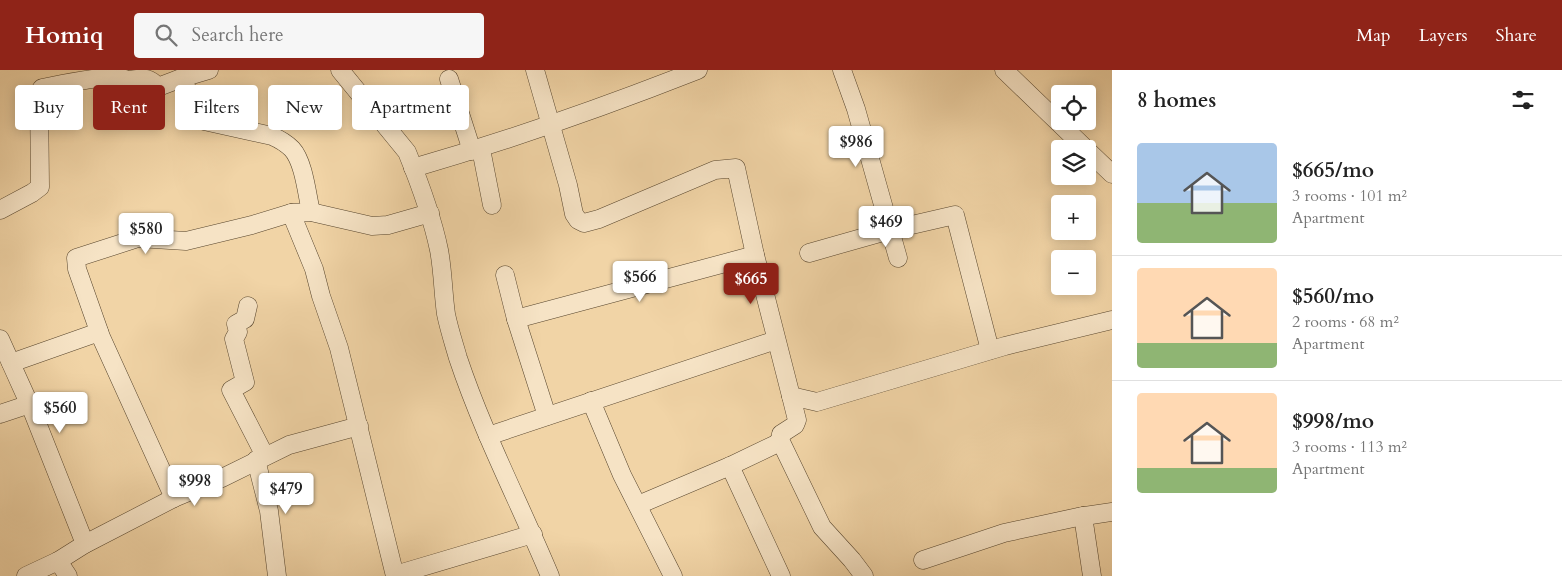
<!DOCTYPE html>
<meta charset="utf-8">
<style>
body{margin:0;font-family:Cardo,serif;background:#f6f6f6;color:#222;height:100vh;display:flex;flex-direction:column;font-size:19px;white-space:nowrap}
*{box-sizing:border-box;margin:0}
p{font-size:16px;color:#767676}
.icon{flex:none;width:28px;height:28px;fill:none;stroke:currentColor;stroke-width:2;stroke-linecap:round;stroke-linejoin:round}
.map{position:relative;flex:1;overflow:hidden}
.drawer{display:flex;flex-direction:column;background:#fff;width:450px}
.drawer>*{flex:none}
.guide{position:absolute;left:15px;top:15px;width:475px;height:45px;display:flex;gap:10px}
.buttons{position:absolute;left:1051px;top:15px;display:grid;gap:10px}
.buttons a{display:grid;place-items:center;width:45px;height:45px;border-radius:5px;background:#fff;box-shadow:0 2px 12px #0003;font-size:25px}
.price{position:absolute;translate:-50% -42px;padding:0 11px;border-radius:5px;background:#fff;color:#222;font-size:16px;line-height:32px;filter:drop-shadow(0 1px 2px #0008)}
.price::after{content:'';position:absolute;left:50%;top:30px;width:15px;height:11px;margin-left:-8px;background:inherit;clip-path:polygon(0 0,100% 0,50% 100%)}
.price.active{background:#8f2418;color:#fff}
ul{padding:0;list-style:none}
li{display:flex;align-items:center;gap:15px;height:125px;padding:0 25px}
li+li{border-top:1px solid #e0e0e0}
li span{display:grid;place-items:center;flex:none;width:140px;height:100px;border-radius:5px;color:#555}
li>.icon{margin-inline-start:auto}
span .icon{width:60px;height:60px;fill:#fffc;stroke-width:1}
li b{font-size:21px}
h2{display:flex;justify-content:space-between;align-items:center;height:60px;padding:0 25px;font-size:21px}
.tag{padding:0 18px;border-radius:5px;background:#fff;box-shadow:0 2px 12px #0003;font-size:18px;line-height:45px}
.tag.active{background:#8f2418;color:#fff}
header{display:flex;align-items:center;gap:30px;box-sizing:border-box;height:70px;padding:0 25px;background:#8f2418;color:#fff}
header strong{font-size:24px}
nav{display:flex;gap:28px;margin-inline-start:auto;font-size:18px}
.search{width:350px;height:45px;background:#f6f6f6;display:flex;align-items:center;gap:12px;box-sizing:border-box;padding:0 18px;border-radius:5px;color:#767676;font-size:19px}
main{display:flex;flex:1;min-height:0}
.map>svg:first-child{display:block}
</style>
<header>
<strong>Homiq</strong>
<div class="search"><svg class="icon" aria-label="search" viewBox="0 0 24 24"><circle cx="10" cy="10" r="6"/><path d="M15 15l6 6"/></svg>Search here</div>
<nav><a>Map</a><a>Layers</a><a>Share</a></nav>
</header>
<main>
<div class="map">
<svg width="1112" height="506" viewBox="0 0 1112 506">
<rect width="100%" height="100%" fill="#f1d4a6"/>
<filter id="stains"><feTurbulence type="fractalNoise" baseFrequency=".004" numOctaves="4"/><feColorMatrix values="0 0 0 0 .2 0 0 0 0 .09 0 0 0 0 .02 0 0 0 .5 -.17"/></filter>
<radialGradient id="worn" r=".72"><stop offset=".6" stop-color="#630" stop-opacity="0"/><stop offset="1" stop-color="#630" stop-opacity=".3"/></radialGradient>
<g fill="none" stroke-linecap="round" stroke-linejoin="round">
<!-- minor casing -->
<g stroke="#57452d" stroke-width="19">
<g id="minor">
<path d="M340 0 407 82C420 114 432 146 439 180 443 201 443 223 446 244 449 259 454 274 458 288 483 363 520 434 550 506"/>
<path d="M535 0 568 115 574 144 578 150 584 153 599 149 715 100 736 98 755 185 791 326 817 332 1005 276 1112 250"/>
<path d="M842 0 856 39 898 188"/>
<path d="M1004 0 1086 79"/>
<path d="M179 9 209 0"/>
<path d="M449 9 472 81"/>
<path d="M481 79 492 135"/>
<path d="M1088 81 1112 104"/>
<path d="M413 98C510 70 604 37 698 0"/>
<path d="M0 140 32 123 40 117 39 23 42 18C58 15 116 2 127 10 142 9 147 5 158 17L179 9 184 12 198 45 204 51 272 66C279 69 286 73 292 79 304 92 307 125 311 142"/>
<path d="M291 143 314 199 321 226 339 278 395 506"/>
<path d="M809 183 890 160 955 145 990 280"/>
<path d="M505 205 516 249 547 346"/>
<path d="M248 236 245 249 236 254 238 262 234 269 245 312 231 320 265 386"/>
<path d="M516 249 755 185"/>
<path d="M0 269 32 340 85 474"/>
<path d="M11 293 99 262"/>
<path d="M591 331 622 405 673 506"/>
<path d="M0 344 30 334"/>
<path d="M488 366 776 270"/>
<path d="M780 370 822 457 852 490 864 506"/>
<path d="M256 390 269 441 277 506"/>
<path d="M730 396 781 506"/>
<path d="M174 428 101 267 77 199 76 188 138 168 186 171 252 155 291 143 311 142 372 156 388 155 430 143"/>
<path d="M638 435 730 396 776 374 780 370 781 364 795 355 797 350 791 326"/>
<path d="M1083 446 1092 506"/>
<path d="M923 490 1004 463 1078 447 1112 442"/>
<path d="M58 491 68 506"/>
<path d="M395 505 533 464"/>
<path d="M26 506 58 491 85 474 174 428 222 408 289 375 359 356"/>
</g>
</g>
<!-- minor -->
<use href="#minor" stroke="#f6e3c5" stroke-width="18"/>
</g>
<rect width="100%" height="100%" filter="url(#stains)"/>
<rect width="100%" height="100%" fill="url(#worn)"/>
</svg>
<div class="buttons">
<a><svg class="icon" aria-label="locate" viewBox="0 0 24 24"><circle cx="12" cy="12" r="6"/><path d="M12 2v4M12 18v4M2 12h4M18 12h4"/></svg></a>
<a><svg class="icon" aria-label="layers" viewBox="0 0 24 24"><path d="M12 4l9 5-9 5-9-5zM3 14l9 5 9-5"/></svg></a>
<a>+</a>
<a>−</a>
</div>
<b class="price" style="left:856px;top:98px">$986</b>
<b class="price" style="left:886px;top:178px">$469</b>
<b class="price" style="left:146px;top:185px">$580</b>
<b class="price" style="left:640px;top:233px">$566</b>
<b class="price active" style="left:751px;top:235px">$665</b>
<b class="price" style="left:60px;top:364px">$560</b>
<b class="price" style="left:195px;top:437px">$998</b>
<b class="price" style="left:286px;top:445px">$479</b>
<div class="guide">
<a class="tag">Buy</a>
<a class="tag active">Rent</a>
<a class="tag">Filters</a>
<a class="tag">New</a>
<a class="tag">Apartment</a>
</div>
</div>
<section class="drawer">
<h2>8 homes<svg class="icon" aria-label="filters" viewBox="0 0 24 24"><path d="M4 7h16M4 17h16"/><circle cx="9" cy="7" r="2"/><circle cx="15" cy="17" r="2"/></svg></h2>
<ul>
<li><span style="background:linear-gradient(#a9c7e8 60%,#8fb573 0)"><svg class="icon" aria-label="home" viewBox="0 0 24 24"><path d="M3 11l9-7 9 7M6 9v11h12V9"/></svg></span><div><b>$665/mo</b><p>3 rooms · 101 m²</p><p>Apartment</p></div></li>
<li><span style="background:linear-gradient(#ffd9b3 75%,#8fb573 0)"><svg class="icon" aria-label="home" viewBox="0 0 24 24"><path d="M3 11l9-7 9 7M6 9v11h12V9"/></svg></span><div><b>$560/mo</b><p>2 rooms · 68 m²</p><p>Apartment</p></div></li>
<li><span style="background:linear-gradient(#ffd9b3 75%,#8fb573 0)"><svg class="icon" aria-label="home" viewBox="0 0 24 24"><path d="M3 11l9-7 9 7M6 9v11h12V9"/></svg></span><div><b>$998/mo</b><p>3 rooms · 113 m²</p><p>Apartment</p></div></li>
</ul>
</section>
</main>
